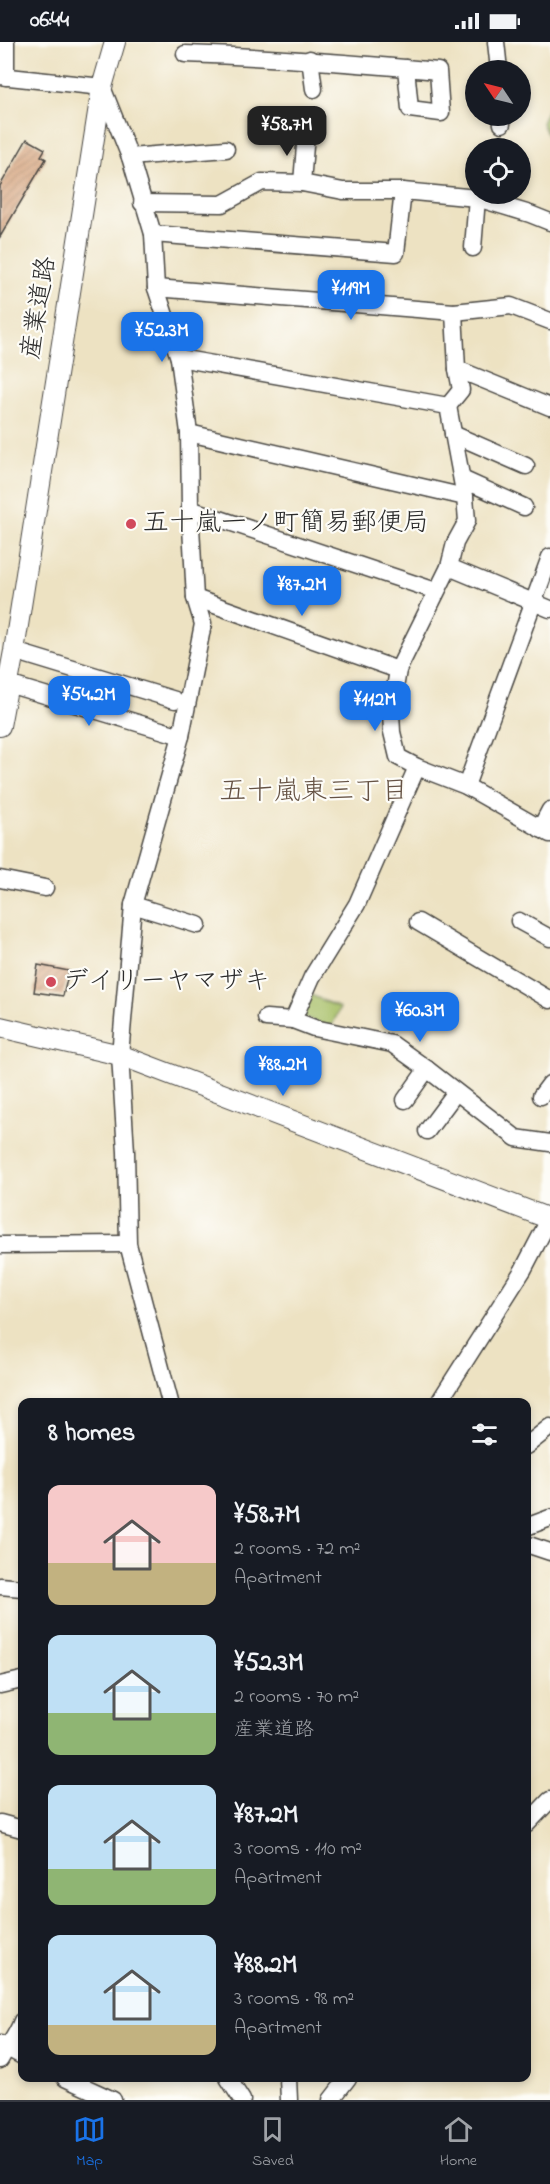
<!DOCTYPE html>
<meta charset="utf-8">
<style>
body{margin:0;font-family:"Indie Flower","Klee One",sans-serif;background:#20242c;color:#f1f3f6;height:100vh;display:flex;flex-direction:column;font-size:22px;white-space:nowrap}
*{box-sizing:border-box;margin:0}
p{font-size:20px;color:#9ea1a6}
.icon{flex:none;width:33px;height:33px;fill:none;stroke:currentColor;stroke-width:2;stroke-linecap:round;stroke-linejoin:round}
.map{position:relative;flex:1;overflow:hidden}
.drawer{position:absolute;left:18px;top:1356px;width:513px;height:684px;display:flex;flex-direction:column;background:#171b24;border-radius:12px;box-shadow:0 3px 9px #0003}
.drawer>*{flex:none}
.needle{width:39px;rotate:305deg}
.tools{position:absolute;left:465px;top:18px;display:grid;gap:12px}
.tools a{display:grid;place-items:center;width:66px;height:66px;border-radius:50%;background:#171b24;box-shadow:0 3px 9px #0003;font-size:30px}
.price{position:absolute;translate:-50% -51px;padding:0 14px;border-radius:12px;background:#1a73e8;color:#fff;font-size:20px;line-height:39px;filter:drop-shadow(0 2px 3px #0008)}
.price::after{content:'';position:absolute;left:50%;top:36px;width:18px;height:14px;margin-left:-9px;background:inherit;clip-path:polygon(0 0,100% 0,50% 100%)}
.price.on{background:#222;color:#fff}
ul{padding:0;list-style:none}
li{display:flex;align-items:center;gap:18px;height:150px;padding:0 30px}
li span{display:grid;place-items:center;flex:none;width:168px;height:120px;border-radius:12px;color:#555}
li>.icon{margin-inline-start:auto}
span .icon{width:72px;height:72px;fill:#fffc;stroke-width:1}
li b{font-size:26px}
h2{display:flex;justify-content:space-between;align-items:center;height:72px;padding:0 30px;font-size:26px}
.status{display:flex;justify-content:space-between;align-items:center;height:42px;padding:0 30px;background:#171b24;direction:ltr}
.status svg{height:16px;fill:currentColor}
.tabs{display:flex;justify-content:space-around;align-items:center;height:84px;border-top:2px solid #363941;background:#171b24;font-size:16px;color:#9ea1a6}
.tabs a{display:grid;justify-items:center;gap:3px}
.tabs .on{color:#1a73e8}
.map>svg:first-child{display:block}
</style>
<div class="status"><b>06:44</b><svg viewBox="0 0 49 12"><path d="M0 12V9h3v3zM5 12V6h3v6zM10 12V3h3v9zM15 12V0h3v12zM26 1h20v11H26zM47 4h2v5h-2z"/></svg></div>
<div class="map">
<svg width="550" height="2058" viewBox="0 0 550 2058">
<defs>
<pattern id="building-hatch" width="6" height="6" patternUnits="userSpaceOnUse" patternTransform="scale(1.5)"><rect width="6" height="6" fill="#d39d74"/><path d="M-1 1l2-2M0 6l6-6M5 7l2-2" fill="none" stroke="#ab805f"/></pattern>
</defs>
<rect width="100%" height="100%" fill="#fdfcf7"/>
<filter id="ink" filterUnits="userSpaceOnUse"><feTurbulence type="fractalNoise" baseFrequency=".0167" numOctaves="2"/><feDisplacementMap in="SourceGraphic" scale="12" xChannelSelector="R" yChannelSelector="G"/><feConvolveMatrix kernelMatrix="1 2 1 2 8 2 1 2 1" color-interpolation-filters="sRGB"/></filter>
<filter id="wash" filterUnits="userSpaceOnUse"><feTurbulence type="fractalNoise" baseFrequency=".008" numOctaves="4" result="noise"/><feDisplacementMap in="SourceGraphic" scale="24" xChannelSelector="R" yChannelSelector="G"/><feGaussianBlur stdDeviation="1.35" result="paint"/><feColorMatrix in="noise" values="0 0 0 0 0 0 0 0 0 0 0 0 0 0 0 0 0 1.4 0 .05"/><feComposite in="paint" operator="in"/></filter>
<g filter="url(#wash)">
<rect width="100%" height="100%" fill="#ede2c2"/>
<!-- green -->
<g fill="#a5be63" stroke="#687447" stroke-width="1.5">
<path d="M550 62V99L542 81Z"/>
<path d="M311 953 340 966 331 986 301 974Z"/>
</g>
<g id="blocks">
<!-- building -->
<g fill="url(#building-hatch)">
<path d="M27 97 45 107 41 114 46 117 0 195V144Z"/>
<path d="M38 923 69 929 63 954 34 950Z"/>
</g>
</g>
</g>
<g filter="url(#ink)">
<use href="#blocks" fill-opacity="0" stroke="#484642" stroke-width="1.5"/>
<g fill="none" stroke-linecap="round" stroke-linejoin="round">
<!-- minor casing -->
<g stroke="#484642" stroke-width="19">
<g id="minor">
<path d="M6 0V35"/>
<path d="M496 0 499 28"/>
<path d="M185 12C270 15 354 21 438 29L441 71 410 67 406 26"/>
<path d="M310 17 314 47"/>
<path d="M0 34 102 45 130 115 153 192 156 246 179 316 189 391 190 467 195 556 203 582 181 694 133 863 120 1013 126 1110 128 1202 170 1360"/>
<path d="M501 74 502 82"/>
<path d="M130 115 226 107"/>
<path d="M302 141 306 91"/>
<path d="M142 161 222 162 262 140 302 141 343 149H403L477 156 530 172 550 180"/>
<path d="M153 192 396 211 403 149"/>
<path d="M473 206 477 156"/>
<path d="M156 246 454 270 511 264 550 279"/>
<path d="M179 316 448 364 465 455"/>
<path d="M457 327 550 365"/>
<path d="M448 364 461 348 457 327 454 270"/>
<path d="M189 391 465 455 467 479 455 501 449 525 398 628 391 671 392 690 398 715 417 725 466 744 550 792"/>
<path d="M453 392 526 424"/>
<path d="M462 437 524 465"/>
<path d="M190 467 436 549"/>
<path d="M449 525 550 567"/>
<path d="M195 556 398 628"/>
<path d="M14 609 175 658"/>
<path d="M8 642 181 694"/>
<path d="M466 744 550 515"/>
<path d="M540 787 550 768"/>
<path d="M0 837 45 846"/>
<path d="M133 863 198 883"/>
<path d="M519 879 550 896"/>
<path d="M418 880 550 958"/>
<path d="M266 976 293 978 314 986 392 1002 427 1027 516 1096 550 1101"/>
<path d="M293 978 312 935 357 862 417 725"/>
<path d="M541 1054 550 1042"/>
<path d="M405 1058 427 1027"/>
<path d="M427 1089 456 1050"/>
<path d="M0 1203 128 1202"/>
<path d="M439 1360 523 1228 550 1176"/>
<path d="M526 1404 550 1385"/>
<path d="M526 1485 550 1476"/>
<path d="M526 1502 550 1510"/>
<path d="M0 1544 22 1546"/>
<path d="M0 1643 22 1638"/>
<path d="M0 1781 22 1787"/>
<path d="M526 1783 550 1758"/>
<path d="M0 2002 22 2014"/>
<path d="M0 2018C8 2002 16 1996 22 1979"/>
<path d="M65 2036 113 2058"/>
<path d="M228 2036 242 2058"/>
<path d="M288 2036 289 2058"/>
<path d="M331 2058 348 2036"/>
</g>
</g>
<!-- tertiary casing -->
<g stroke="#484642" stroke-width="22">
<g id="tertiary">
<path d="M0 684 14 609 102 45 115 0"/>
<path d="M0 985 120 1013 550 1177"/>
</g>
</g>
<!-- minor -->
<use href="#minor" stroke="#fff" stroke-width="16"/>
<!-- tertiary -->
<use href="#tertiary" stroke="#fff" stroke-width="20"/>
</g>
</g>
<!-- markers -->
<g fill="#d1495b" stroke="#fdfcf7" stroke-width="2">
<circle cx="131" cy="482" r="6"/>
<circle cx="51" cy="940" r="6"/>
</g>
<g text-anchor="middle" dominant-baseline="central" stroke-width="4.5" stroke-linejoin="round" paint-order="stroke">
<!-- street labels -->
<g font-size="26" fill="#2b2b2b" stroke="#fdfcf7">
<text transform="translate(40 266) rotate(-81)">産業道路</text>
</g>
<!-- poi labels -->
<g font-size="26" fill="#2b2b2b" stroke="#fdfcf7" text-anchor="start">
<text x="143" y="482">五十嵐一ノ町簡易郵便局</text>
<text x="63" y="940">デイリーヤマザキ</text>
</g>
<!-- neighbourhood labels -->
<g font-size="27" fill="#665345" stroke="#fdfcf7">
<text x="314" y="750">五十嵐東三丁目</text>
</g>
</g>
</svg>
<div class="tools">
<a><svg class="needle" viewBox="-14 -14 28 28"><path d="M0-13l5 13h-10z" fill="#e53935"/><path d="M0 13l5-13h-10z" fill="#9ea1a6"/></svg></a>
<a><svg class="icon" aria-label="locate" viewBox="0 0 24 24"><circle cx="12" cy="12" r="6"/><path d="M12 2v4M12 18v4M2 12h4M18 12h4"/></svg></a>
</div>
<b class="price on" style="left:287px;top:115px">¥58.7M</b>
<b class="price" style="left:351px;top:279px">¥119M</b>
<b class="price" style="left:162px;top:321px">¥52.3M</b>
<b class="price" style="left:302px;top:575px">¥87.2M</b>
<b class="price" style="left:89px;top:685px">¥54.2M</b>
<b class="price" style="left:375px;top:690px">¥112M</b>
<b class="price" style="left:420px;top:1001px">¥60.3M</b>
<b class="price" style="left:283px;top:1055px">¥88.2M</b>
<section class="drawer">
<h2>8 homes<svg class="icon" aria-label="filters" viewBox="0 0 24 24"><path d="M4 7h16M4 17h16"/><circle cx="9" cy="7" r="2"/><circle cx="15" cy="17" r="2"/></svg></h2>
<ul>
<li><span style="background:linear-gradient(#f6c9c9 65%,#c2b280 0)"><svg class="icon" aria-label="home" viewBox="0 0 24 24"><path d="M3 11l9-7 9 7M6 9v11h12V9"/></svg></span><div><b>¥58.7M</b><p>2 rooms · 72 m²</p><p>Apartment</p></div></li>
<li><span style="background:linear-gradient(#bfe0f5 65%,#8fb573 0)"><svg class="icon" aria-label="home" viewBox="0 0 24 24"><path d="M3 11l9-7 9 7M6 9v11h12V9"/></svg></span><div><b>¥52.3M</b><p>2 rooms · 70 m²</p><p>産業道路</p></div></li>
<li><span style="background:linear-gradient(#bfe0f5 70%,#8fb573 0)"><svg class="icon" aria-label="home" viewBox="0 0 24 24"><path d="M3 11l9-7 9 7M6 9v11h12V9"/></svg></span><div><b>¥87.2M</b><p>3 rooms · 110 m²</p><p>Apartment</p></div></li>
<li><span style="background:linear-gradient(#bfe0f5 75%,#c2b280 0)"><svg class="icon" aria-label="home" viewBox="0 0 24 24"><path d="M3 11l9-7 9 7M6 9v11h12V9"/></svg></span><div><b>¥88.2M</b><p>3 rooms · 98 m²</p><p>Apartment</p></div></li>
</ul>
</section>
</div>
<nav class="tabs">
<a class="on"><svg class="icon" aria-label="map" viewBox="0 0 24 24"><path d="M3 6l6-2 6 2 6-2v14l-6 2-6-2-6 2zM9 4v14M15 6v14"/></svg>Map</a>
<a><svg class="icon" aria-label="saved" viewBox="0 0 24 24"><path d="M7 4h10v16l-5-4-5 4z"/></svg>Saved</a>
<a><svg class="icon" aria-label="home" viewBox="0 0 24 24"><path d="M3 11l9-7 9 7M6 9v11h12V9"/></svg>Home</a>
</nav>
